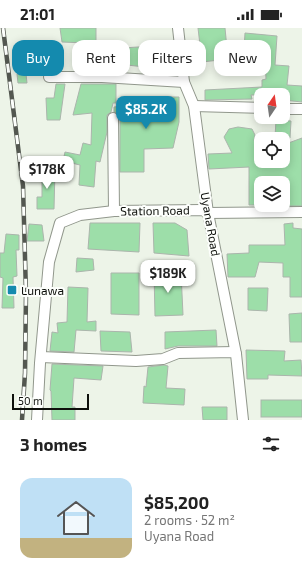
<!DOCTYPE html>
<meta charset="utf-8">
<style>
body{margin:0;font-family:"Exo 2",sans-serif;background:#f6f6f6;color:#222;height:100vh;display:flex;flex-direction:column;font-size:15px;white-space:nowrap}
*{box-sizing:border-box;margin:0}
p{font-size:13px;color:#767676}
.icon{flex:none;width:22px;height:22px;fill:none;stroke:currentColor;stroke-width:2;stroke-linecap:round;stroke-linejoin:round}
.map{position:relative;height:392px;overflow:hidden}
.details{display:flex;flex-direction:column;background:#fff;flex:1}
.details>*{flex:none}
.hud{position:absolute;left:12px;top:12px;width:278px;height:36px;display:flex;gap:8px}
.needle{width:26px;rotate:13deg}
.fabs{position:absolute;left:254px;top:60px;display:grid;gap:8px}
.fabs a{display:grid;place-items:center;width:36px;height:36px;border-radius:8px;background:#fff;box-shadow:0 2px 10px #0003;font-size:20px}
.scale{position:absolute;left:12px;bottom:10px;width:77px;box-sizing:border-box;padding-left:4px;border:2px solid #0e100c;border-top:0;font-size:11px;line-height:14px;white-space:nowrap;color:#0e100c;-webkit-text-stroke:3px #fdfffc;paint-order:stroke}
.price{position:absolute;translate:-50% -34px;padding:0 9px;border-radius:8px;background:#fff;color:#222;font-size:13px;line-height:26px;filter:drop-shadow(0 1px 2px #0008)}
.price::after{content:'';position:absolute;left:50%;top:24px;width:12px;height:9px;margin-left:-6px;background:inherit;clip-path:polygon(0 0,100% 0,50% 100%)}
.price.selected{background:#148aae;color:#fff}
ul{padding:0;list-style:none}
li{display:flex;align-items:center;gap:12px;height:100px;padding:0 20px}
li+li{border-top:1px solid #e0e0e0}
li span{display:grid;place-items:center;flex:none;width:112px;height:80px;border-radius:12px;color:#555}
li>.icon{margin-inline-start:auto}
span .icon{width:48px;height:48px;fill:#fffc;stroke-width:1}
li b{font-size:17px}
h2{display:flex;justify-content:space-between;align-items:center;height:48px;padding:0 20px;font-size:17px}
.chip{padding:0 14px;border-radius:12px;background:#fff;box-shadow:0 2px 10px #0003;font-size:14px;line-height:36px}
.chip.selected{background:#148aae;color:#fff}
.status{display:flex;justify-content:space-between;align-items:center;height:28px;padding:0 20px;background:#fff;direction:ltr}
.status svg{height:11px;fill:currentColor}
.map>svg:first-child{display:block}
</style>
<div class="status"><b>21:01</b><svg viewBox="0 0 49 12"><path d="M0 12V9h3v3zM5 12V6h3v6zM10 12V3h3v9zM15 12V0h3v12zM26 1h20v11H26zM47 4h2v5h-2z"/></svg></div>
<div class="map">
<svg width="302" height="392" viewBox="0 0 302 392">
<rect width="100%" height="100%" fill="#edf4e8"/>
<!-- building -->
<g fill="#9ddea9" stroke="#abb5ac">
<path d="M60 0H96V23L105 22 107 37 89 40 86 15 62 14Z"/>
<path d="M198 0H225L228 31 202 34Z"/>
<path d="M245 5 277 8 275 37 289 38 287 57 302 58V74L283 72V67H251L252 71 205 72V62L262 59V52L266 51 265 29 260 28V23H244Z"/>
<path d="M153 18 158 22 167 23 163 41 127 37 123 20Z"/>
<path d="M22 24 55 26 54 42 46 43 43 46 21 45Z"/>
<path d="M17 46H26L27 55H18Z"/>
<path d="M56 56H65L60 92H47L46 70H54Z"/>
<path d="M81 56H116V75H113L111 84 107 87V104L100 134 96 133 94 159 79 157 80 137 63 133 65 124 80 127 83 115 91 117 92 85 73 87Z"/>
<path d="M156 69H179V94L173 120 144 121V144H120V90L118 86 114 84V79L156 75Z"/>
<path d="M276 92 291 93 290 110 275 109Z"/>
<path d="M238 99 252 101 255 107 254 113 261 114V133H283V117L302 110V178H283V155H261V177H249V139L209 141 208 126 232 125 224 109 229 101Z"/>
<path d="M42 141H55L54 181H37V169H42Z"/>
<path d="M90 195H140L139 224 88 221Z"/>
<path d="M153 195H175L187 202 189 228 154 225Z"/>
<path d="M293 195V200L302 201V269H290V249H283V235L259 234 255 249H228L227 226 249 225V217H285L284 196Z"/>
<path d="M29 196 42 197 44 213H27Z"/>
<path d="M6 206 19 207V222H16L17 248 13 249 14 280H2L3 250 0 249V225H4Z"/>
<path d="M77 230 93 231 94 242 76 244Z"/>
<path d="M181 244 183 287 155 288 154 245Z"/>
<path d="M111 245H139V287L111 286Z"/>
<path d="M68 259 88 260 87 294 96 293V303L76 302 74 324 50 323 52 304 58 305 57 295 67 294Z"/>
<path d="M248 260H268L267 283 248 282Z"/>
<path d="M302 285V314H290L289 286Z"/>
<path d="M216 302 217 318H178L165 321V304Z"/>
<path d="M100 303 130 304 132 324 101 323Z"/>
<path d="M246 322 285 323 284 333 301 332 302 348 268 347V351H247Z"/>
<path d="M52 336 103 338 101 352 74 350 72 379H75V392H52L51 363 50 362Z"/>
<path d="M164 337 168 338 166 360 185 361 184 377 143 375 144 358 146 359 148 339Z"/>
<rect x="261" y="372" width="41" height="17"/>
<path d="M202 379H227V392H203Z"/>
</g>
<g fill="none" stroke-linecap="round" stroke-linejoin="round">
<!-- minor casing -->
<g stroke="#91978c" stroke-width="12">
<g id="minor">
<path d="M178 0 184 54 194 78 208 185 236 326 243 392"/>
<path d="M49 49H102L184 54"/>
<path d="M194 78 261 80"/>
<path d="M283 81H302"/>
<path d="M113 90 114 183"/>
<path d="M41 329 136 333 163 331 178 325 235 324 236 326"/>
<path d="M37 392 40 335 49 234 60 195 80 187 114 183 202 182 208 185 302 184"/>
</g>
</g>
<!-- minor -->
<use href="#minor" stroke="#fff" stroke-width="10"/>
<!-- rail casing -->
<g stroke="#535750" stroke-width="4.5">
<path id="rail" d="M3 0 23 158 26 265 25 345 22 392"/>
</g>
<!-- rail -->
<use href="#rail" stroke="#fdfffc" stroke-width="3" stroke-dasharray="9" stroke-linecap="butt"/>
</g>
<!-- markers -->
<rect fill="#148aae" stroke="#fdfffc" stroke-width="1.5" x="7" y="257" width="10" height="10" rx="2"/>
<g text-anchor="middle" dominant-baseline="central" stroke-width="4" stroke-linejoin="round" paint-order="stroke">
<!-- street labels -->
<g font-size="12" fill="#0e100c" stroke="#fdfffc">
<text transform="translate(155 182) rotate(-1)">Station Road</text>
<text transform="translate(211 196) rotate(80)">Uyana Road</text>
</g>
<!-- poi labels -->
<g font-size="12" fill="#0e100c" stroke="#fdfffc" text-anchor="start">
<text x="21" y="262">Lunawa</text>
</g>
</g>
</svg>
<div class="fabs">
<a><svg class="needle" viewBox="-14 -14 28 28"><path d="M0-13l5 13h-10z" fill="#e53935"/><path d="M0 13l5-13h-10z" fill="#767676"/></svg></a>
<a><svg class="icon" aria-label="locate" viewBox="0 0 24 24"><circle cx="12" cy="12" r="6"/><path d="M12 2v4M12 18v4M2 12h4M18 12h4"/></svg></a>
<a><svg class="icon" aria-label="layers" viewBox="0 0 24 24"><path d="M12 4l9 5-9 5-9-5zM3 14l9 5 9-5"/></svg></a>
</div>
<div class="scale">50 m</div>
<b class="price selected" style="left:146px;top:102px">$85.2K</b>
<b class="price" style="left:47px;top:162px">$178K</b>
<b class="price" style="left:168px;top:266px">$189K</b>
<div class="hud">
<a class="chip selected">Buy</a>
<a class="chip">Rent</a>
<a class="chip">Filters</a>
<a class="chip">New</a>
</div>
</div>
<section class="details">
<h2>3 homes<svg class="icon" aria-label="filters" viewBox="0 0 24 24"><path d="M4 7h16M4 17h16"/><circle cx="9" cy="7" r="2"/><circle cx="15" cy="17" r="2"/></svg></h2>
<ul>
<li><span style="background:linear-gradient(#bfe0f5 75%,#c2b280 0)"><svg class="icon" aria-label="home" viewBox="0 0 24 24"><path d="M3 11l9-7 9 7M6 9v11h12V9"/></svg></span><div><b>$85,200</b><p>2 rooms · 52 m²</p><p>Uyana Road</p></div></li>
</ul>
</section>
